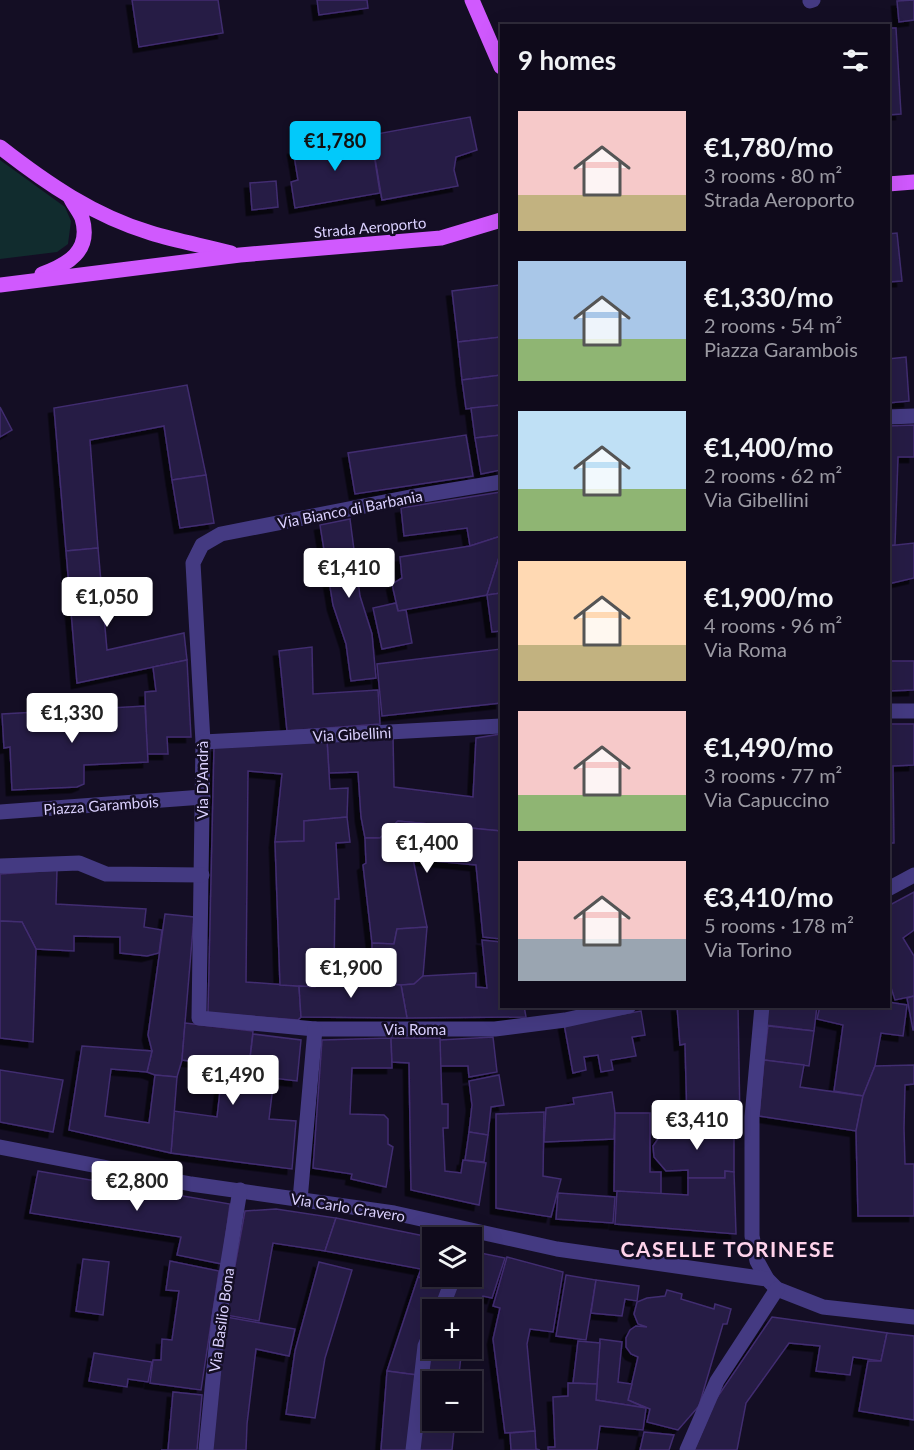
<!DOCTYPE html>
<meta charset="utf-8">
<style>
body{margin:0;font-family:Lato,sans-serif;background:#1d1828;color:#f1f3f6;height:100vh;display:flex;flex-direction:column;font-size:22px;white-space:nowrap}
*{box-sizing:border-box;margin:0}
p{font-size:20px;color:#9b9aa3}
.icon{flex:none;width:33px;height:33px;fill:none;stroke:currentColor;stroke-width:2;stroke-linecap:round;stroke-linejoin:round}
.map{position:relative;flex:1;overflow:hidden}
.details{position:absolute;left:500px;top:24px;width:390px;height:984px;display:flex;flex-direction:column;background:#0f0a1b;border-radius:0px;box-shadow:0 6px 24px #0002,0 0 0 2px #2f2b3a}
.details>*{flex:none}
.tools{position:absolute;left:422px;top:1227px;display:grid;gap:12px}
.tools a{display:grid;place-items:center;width:60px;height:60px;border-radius:0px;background:#0f0a1b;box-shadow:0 6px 24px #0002,0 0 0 2px #2f2b3a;font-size:30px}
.price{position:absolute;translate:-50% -51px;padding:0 14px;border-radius:6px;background:#fff;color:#222;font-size:20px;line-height:39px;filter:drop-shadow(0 2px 3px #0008)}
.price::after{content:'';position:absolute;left:50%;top:36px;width:18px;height:14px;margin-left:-9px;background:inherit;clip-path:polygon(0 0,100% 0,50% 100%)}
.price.on{background:#02c9fa;color:#111}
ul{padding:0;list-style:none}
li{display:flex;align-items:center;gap:18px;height:150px;padding:0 18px}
li span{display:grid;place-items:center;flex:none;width:168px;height:120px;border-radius:0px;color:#555}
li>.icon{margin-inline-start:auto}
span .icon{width:72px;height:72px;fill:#fffc;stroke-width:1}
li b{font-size:26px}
h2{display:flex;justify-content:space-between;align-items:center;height:72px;padding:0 18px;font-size:26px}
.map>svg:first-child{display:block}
</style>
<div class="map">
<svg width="914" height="1450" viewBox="0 0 914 1450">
<defs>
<filter id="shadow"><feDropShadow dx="-5.5" dy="5.5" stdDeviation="0" flood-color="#0009"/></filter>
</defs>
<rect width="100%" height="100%" fill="#140e24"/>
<!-- green -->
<path fill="#112c2e" d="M0 160 65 207 71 221 68 244 57 252 0 259Z"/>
<!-- building -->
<g fill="#271a45" stroke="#412d70" stroke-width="1.5" filter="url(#shadow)">
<path d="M132 0H218L223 33 139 47Z"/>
<path d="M317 0H367L368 8 319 15Z"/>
<path d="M914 0V20L899 22 897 1Z"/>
<path d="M888 28H896L901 114 888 115Z"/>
<path d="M470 117 477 150 456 157 454 170 458 186 382 200 371 135Z"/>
<path d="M371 135 380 193 295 208 291 182 298 180 293 149Z"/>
<path d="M276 181 278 207 252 210 250 183Z"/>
<path d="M897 233 902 281 888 282V234Z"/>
<path d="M499 285 501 337 458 342 452 291Z"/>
<path d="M501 337V375L462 380 458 342Z"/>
<path d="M906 357 909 401 888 403V359Z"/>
<path d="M501 375V405L466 409 462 380Z"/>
<path d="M187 385 206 475 172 480 164 426 90 440 98 548 66 551 54 408Z"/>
<path d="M501 405V435L475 438 471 408Z"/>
<path d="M0 407 12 430 0 437Z"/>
<path d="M914 425V457H898L895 545 888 546V426Z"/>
<path d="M466 435 473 476 355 494 348 453Z"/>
<path d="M501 435V470L481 474 475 438Z"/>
<path d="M206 475 214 523 180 528 172 480Z"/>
<path d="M501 492V536L470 546 467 528 404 536 401 508Z"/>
<path d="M350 519 360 596 372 634 376 678 351 681 346 644 333 605 320 525Z"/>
<path d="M501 536V551L487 595 398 611 392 584 402 578 400 557 470 546Z"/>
<path d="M914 543V578L888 584V546Z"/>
<path d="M98 548 107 650 184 633 187 660 77 683 66 551Z"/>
<path d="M501 551V593L487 595Z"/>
<path d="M501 593V631L492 632 487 595Z"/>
<path d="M396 603 398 611 406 610 412 643 382 649 373 608Z"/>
<path d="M312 647 313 694 378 690 380 724 287 731 279 651Z"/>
<path d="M501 649V703L382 716 377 664Z"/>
<path d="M187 660 191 737H167L168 754H147L145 692 156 691 153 667Z"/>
<path d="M888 661H914V690L888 691Z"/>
<path d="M145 706 148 762 84 765V784L77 787 12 790 10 747 4 748 2 714Z"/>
<path d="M888 724H914V765L893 766 894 843H888Z"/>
<path d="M501 734V831L398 821 380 838H365L361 817 358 772 329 773 327 740 393 736 394 787 473 797 476 738Z"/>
<path d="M327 740 330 789 348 788 347 817 304 821V841L275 842 282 774 248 771 246 982 299 986 301 1017 298 1020 208 1013 214 747Z"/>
<path d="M347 817 350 842 336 843 339 899H335L334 974 314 975 315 987 280 985 275 842 304 841V821Z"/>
<path d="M398 821 501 831V939L483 937 476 865 413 859 427 927 397 929 394 944 372 943 363 865 366 863 365 838H380Z"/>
<path d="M57 870 56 904 146 909 144 927 162 930 159 953 147 956 120 953V937L74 936V951L36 949 22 922 0 921V874Z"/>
<path d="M914 892V930L903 938 914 956V996L895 1000 888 978V906Z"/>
<path d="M165 914 194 917 185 1023 182 1060 177 1077 155 1075 147 1072 152 1051 148 1035Z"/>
<path d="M0 921 22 922 36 949 33 1042 0 1038Z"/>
<path d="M427 927 423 976 414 984 401 985 372 982V943L394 944 397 929Z"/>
<path d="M482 940 501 942V1006H524L526 1017 407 1018 401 985 414 984 423 976 476 973V987L487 988Z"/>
<path d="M334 974 335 980 401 985 407 1018 301 1017 299 986 315 987 314 975Z"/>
<path d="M914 996V1030H913L907 998Z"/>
<path d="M888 1002 907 1005 903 1036 881 1033 875 1066 863 1096 834 1091 843 1025 817 1019 820 1006H888Z"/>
<path d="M677 1006H738L740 1122 687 1120 685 1044 680 1045Z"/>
<path d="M767 1006H817L814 1031 765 1025Z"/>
<path d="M641 1011 645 1035 632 1037 636 1056 611 1060 613 1070 601 1072 598 1055 584 1057 586 1070 573 1073 564 1024Z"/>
<path d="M185 1023 253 1031 248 1075 274 1078 269 1119 296 1121 292 1169 171 1153 174 1111 217 1117 223 1065 182 1060Z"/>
<path d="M768 1026 814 1031 809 1066 764 1060Z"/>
<path d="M253 1034 301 1040 297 1081 248 1075Z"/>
<path d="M493 1037 497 1072 469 1077 468 1066H440V1040Z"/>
<path d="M391 1038 392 1068H352L350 1114 384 1115 388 1119V1144L393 1147 386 1187 351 1179 352 1174 313 1168 322 1040Z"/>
<path d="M391 1038H440L442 1104H448V1128H443L445 1171 461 1173 463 1160 486 1163 479 1205 411 1190 409 1063 392 1062Z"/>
<path d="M82 1046 152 1051 147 1072 111 1069 105 1116 149 1123 155 1075 177 1077 171 1153 69 1130Z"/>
<path d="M764 1060 804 1065 800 1087 863 1096 856 1131 759 1116Z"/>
<path d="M914 1065V1084L905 1085 904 1128 905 1164H914V1216H858L856 1131 863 1096 875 1066Z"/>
<path d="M0 1070 63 1080 53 1132 0 1122Z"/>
<path d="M499 1075 504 1105 491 1107 488 1135 469 1132 472 1105 469 1081Z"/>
<path d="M612 1092 615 1113 614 1139 544 1142 546 1108 574 1104 573 1098Z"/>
<path d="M544 1112 543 1176 561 1179 551 1217 496 1208V1114Z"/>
<path d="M615 1113H650V1172H661V1194L614 1191Z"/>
<path d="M679 1126 734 1127V1172L725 1171V1178H688V1170L666 1171 654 1157 653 1146 662 1133H679Z"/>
<path d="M469 1132 488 1135 484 1162 465 1160Z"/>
<path d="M38 1171 230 1204 222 1264 177 1255 181 1237 30 1213Z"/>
<path d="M725 1171 734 1172 736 1234 615 1224 617 1191 688 1195V1178H725Z"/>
<path d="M558 1193 615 1197 613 1223 556 1219Z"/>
<path d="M276 1209 336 1218 325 1251 273 1243 259 1321 226 1315 245 1211Z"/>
<path d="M336 1218 434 1238H432V1276H451L447 1286 418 1277 421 1269 325 1251Z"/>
<path d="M471 1251 505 1258 492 1298 483 1296 471 1327V1310H443L456 1276H471Z"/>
<path d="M507 1257 563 1272 553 1332 530 1329 527 1344 535 1431 505 1433 493 1339 500 1308 493 1306Z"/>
<path d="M83 1259 109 1262 103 1315 76 1311Z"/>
<path d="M170 1261 219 1271 201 1390 150 1383 153 1360H161L162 1339 172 1340 179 1291 166 1290Z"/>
<path d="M319 1262 352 1270 325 1358 315 1418 286 1414 295 1351Z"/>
<path d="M566 1275 596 1280 586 1340 556 1336Z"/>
<path d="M418 1277 445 1286 436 1310H432V1319L425 1337 417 1375 387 1371Z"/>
<path d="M596 1280 639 1286 637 1301 625 1299 622 1316 591 1313Z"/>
<path d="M667 1290 682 1294 681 1299 714 1309 715 1304 731 1309 727 1324H723L699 1406 678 1430 647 1422 650 1409 628 1400 638 1357 631 1354 626 1347V1338L630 1330 636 1326 647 1327 638 1324 634 1314 637 1302 647 1298 665 1296Z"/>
<path d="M226 1317 295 1329 289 1356 256 1349 247 1424 246 1450H211Z"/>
<path d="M772 1317 887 1333 881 1361 853 1357 850 1375 816 1371 820 1346 789 1343 746 1403 737 1450H694L716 1399Z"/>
<path d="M887 1333 914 1336V1420L859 1411 868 1361H881Z"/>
<path d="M600 1339 622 1342 618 1382 632 1384 628 1400 646 1408 596 1400Z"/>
<path d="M578 1341 600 1343 597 1384 573 1383Z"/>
<path d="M432 1348H462L458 1382H432V1420H455L452 1450H416Z"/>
<path d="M94 1353 152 1362 148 1382 128 1379 127 1387 89 1381Z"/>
<path d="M387 1371 417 1375 409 1450H381Z"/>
<path d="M568 1383 597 1384 596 1400 646 1408 643 1430 600 1426 597 1450H548V1447H555L553 1397 568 1396Z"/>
<path d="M173 1392 202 1395 197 1450H161H168Z"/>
<path d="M535 1431 536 1449 540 1450H511L510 1433Z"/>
<path d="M644 1432 674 1435 669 1450H640Z"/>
</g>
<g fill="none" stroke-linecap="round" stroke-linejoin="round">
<!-- minor -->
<g stroke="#443a82" stroke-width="15">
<path d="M810 1 813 0"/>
<path d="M888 417 914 416"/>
<path d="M501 482 410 497 221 534 202 545 193 563 203 742 199 1018 315 1029H495L565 1020 629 1006"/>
<path d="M888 711H914"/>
<path d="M203 742 501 726"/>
<path d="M0 812 203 797"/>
<path d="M0 866 79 863 106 874 202 875"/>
<path d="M888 889 914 875"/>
<path d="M762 1006 752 1117V1236L757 1261 767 1279 777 1289 823 1307 914 1317"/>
<path d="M0 1147 191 1184 394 1213 557 1249 767 1279"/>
<path d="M300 1200 315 1029"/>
<path d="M441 1310 454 1276"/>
<path d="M206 1450 219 1317 240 1190"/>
<path d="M413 1450 425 1346 432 1330"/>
<path d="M687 1450 717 1381 777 1289"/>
</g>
<!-- major -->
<g stroke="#d059fe" stroke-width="15">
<path d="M472 0 501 67"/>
<path d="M0 147C46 183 94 216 151 233 177 241 205 246 231 253"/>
<path d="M888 184 914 182"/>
<path d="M42 274C67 265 92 251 82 218 79 211 73 204 70 197"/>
<path d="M0 285 240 255 441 238 501 220"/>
</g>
</g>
<g text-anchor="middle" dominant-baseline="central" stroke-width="5" stroke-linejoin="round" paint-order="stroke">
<!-- street labels -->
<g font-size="15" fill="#dbd1ff" stroke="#140e24">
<text transform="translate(370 227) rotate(-5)">Strada Aeroporto</text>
<text transform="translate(350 509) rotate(-11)">Via Bianco di Barbania</text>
<text transform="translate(352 734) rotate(-3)">Via Gibellini</text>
<text transform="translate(202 780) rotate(-90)">Via D'Andrà</text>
<text transform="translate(101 805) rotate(-4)">Piazza Garambois</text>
<text x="415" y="1029">Via Roma</text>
<text transform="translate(348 1207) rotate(9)">Via Carlo Cravero</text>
<text transform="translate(221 1320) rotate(-82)">Via Basilio Bona</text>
</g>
<!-- district labels -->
<g font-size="21" font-weight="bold" letter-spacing="1.5" fill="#ffd3eb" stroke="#140e24">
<text x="728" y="1248">CASELLE TORINESE</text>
</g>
</g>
</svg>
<div class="tools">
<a><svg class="icon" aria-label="layers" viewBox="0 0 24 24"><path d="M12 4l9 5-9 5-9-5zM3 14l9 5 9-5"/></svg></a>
<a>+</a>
<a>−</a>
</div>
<b class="price on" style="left:335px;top:172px">€1,780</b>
<b class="price" style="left:349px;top:599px">€1,410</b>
<b class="price" style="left:107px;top:628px">€1,050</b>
<b class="price" style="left:72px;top:744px">€1,330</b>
<b class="price" style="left:427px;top:874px">€1,400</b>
<b class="price" style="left:351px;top:999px">€1,900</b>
<b class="price" style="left:233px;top:1106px">€1,490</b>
<b class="price" style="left:697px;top:1151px">€3,410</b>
<b class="price" style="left:137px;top:1212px">€2,800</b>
<section class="details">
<h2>9 homes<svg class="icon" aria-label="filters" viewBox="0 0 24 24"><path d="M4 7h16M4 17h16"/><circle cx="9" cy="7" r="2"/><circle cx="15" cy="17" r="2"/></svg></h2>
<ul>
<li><span style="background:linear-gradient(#f6c9c9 70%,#c2b280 0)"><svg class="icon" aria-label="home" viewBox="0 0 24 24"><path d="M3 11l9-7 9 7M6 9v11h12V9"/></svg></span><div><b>€1,780/mo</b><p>3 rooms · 80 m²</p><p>Strada Aeroporto</p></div></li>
<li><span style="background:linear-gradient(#a9c7e8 65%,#8fb573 0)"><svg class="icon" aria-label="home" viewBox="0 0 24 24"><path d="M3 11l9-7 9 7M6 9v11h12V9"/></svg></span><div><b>€1,330/mo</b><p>2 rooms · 54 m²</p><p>Piazza Garambois</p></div></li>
<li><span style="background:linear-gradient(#bfe0f5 65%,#8fb573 0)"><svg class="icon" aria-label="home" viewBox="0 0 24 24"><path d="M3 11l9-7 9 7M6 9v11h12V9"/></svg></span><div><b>€1,400/mo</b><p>2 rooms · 62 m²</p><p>Via Gibellini</p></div></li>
<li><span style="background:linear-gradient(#ffd9b3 70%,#c2b280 0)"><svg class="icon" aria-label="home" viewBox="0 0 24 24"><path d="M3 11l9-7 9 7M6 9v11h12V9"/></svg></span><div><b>€1,900/mo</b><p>4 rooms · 96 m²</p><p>Via Roma</p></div></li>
<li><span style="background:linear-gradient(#f6c9c9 70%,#8fb573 0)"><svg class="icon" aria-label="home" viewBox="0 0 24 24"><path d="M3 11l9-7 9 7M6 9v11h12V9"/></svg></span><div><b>€1,490/mo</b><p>3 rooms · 77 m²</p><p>Via Capuccino</p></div></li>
<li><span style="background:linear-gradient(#f6c9c9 65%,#9aa5b1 0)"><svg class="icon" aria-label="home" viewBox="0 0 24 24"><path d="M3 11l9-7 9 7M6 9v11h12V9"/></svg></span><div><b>€3,410/mo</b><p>5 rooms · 178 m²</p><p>Via Torino</p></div></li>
</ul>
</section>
</div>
